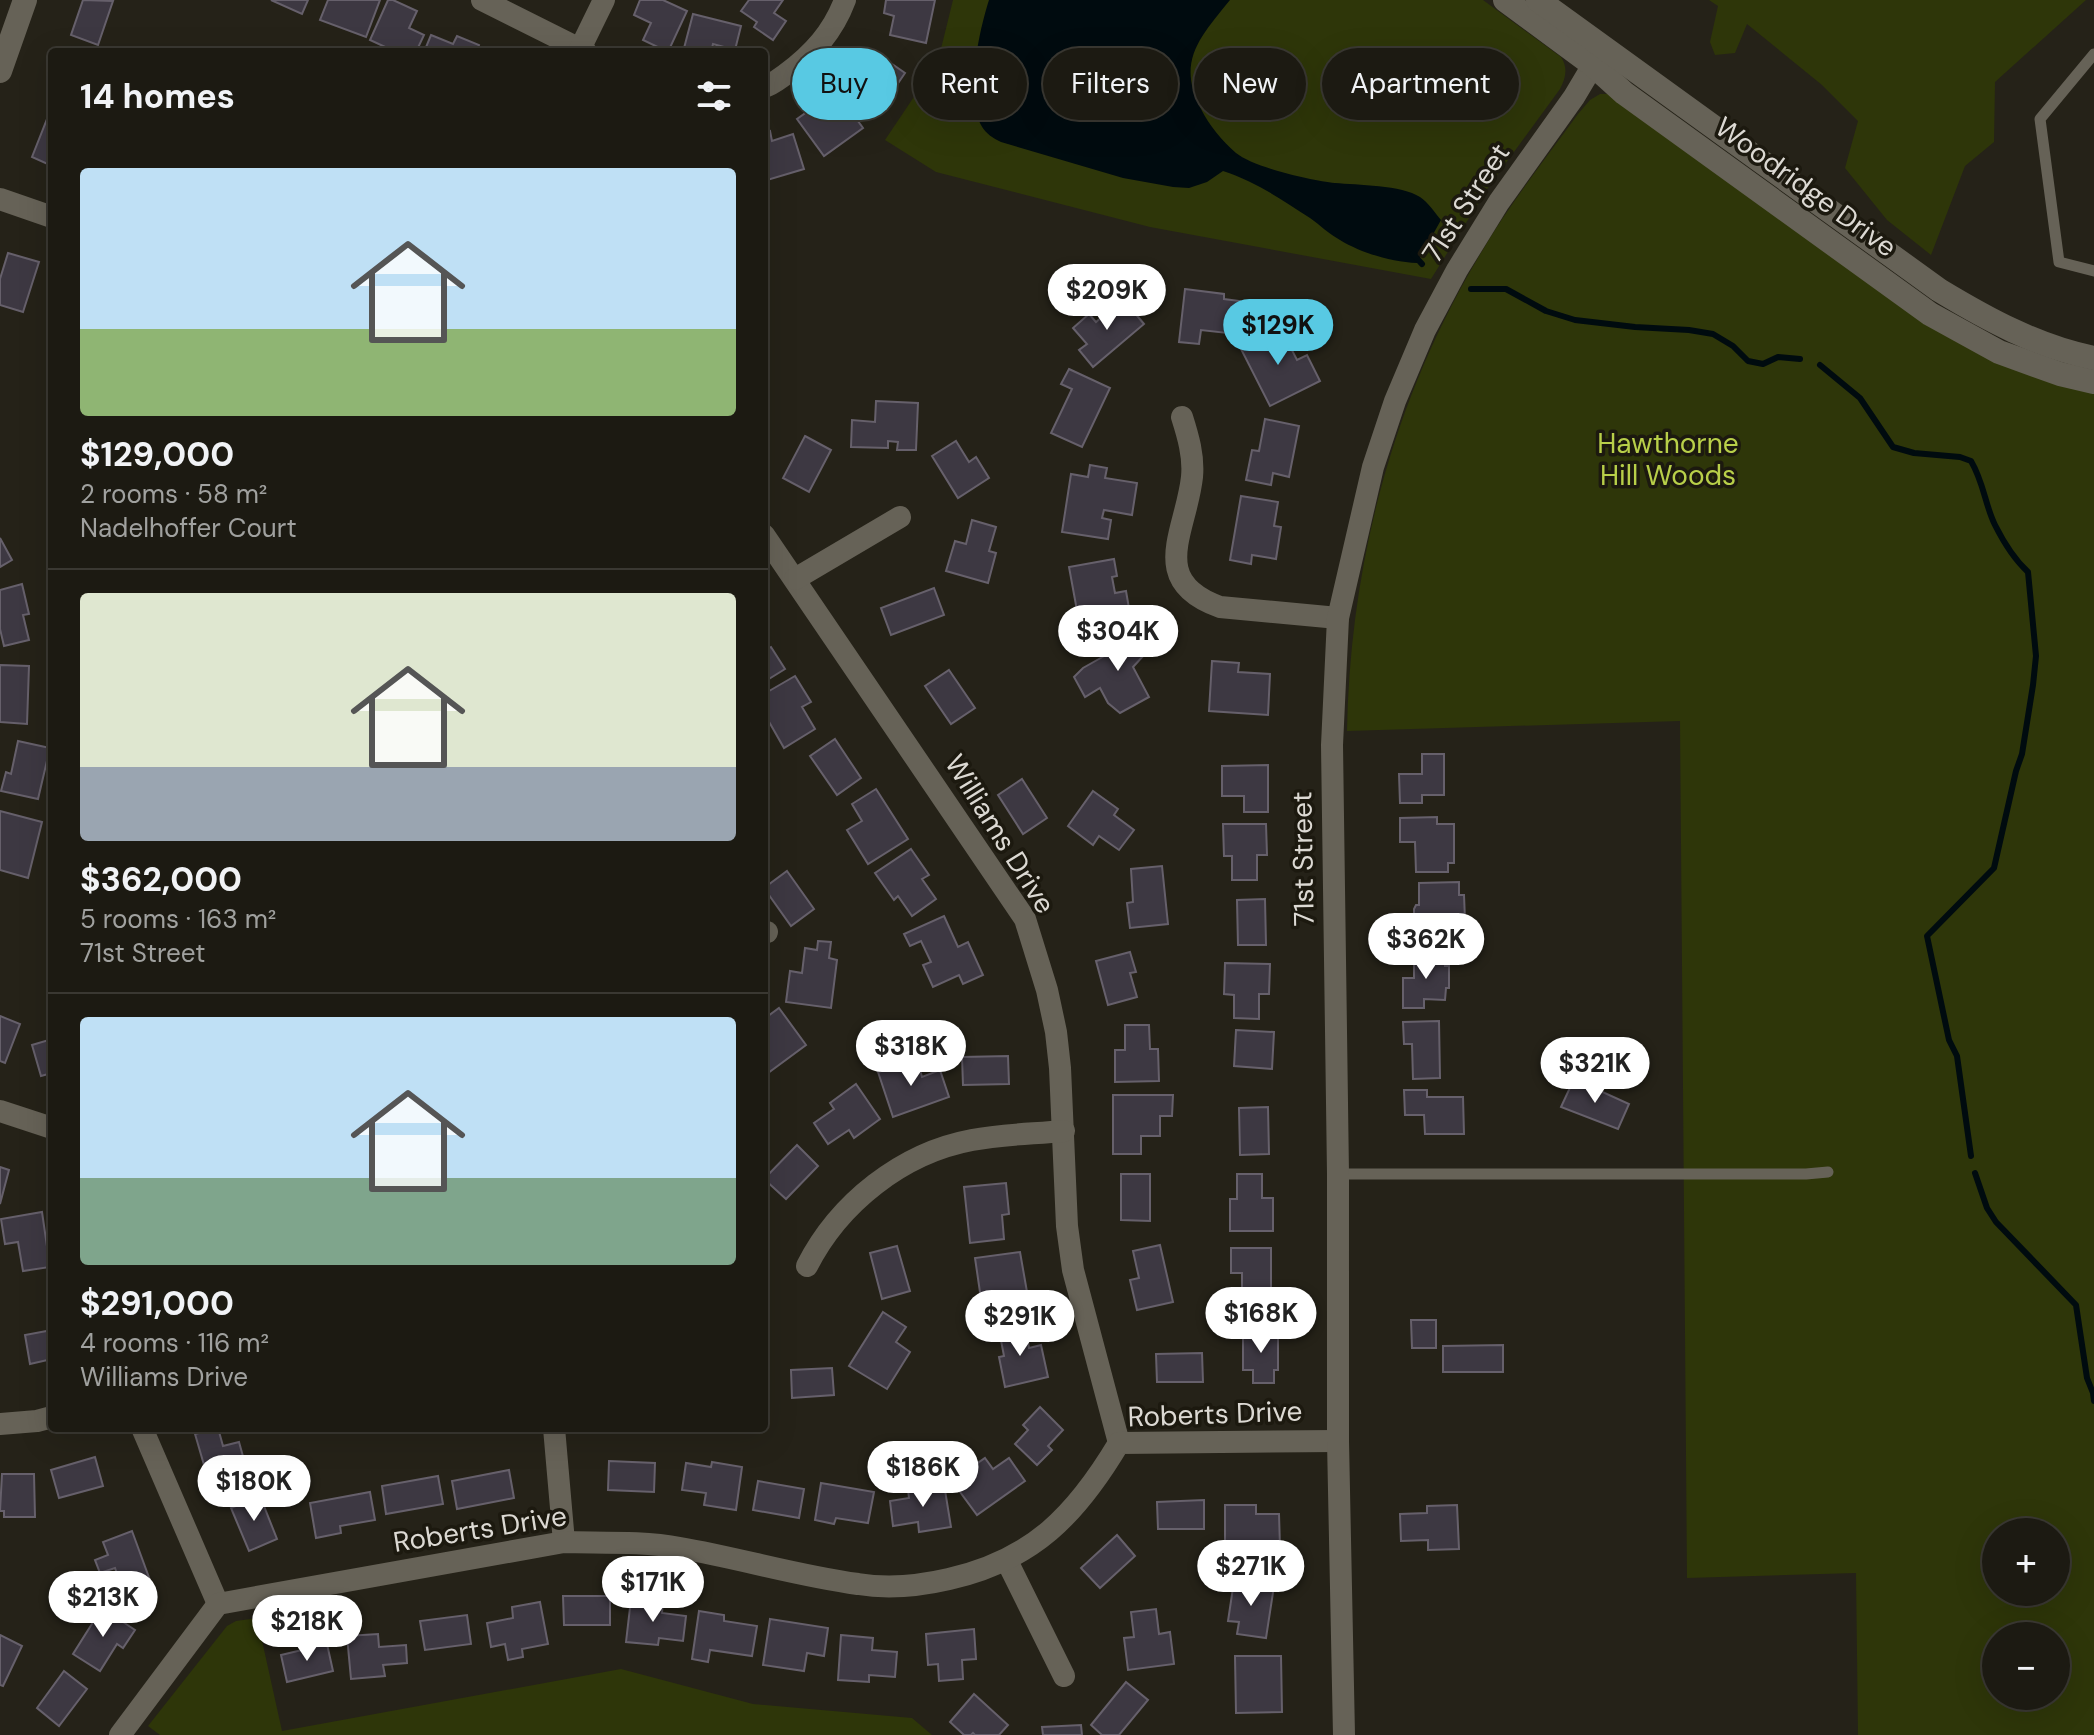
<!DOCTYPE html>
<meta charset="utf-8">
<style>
body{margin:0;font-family:"DM Sans",sans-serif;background:#292720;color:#f1f3f6;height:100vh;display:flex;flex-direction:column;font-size:30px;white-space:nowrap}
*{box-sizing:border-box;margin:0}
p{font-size:26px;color:#a0a19f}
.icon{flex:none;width:44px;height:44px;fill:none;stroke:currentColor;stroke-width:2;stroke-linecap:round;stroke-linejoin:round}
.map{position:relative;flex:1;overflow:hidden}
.panel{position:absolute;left:48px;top:48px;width:720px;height:1384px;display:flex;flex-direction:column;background:#1c1a12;border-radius:8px;box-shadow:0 8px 32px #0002,0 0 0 2px #3a3832}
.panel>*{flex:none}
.banner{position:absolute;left:792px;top:48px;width:760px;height:72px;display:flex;gap:16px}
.fabs{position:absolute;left:1982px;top:1518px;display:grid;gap:16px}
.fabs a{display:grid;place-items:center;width:88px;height:88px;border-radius:50%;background:#1c1a12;box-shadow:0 8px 32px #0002,0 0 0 2px #3a3832;font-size:40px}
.price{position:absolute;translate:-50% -68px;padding:0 18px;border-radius:28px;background:#fff;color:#222;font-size:26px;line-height:52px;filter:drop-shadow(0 2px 4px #0008)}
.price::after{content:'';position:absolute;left:50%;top:48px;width:24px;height:18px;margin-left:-12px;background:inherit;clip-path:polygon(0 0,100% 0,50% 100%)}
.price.current{background:#58c9e3;color:#111}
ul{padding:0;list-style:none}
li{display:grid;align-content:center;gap:16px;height:424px;padding:0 32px}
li+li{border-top:2px solid #3a3832}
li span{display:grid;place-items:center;height:248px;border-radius:8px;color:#555}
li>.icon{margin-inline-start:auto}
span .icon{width:144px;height:144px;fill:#fffc;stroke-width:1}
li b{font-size:34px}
h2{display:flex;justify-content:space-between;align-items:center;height:96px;padding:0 32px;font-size:34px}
.chip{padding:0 28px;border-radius:36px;background:#1c1a12;box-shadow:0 8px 32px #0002,0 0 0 2px #3a3832;font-size:28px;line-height:72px}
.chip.current{background:#58c9e3;color:#111}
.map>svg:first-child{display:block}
</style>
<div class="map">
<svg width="2094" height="1735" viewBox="0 0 2094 1735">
<rect width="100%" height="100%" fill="#252218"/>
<!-- green -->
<g fill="#2e3609" fill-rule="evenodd">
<path d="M953 0H1483L1561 57C1568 68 1566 77 1560 89L1489 186 1431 279 1150 227 936 172 885 140 938 61Z"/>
<path d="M1709 0H2086L1995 82 1994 142 1965 166 1931 255 1887 220 1845 168 1858 121 1822 85 1747 24 1735 53 1715 55 1710 42 1718 6Z"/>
<path d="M1600 94H1609L1882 290 2094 393V1735H1858L1856 1573 1687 1578 1680 721 1347 731C1350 564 1393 401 1478 258 1507 207 1544 161 1578 114L1590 100ZM1996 1532H2056V1592H1996ZM1996 1636H2056V1696H1996Z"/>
<path d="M257 1618 282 1731 621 1669 753 1704 912 1718 932 1735H160L148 1726 227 1626 236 1621Z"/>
</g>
<!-- water -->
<path fill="#000b0f" d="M989 0H1230C1200 37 1176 62 1201 109 1209 125 1222 141 1236 153 1253 167 1312 181 1335 183 1357 185 1402 185 1420 197 1428 202 1435 213 1441 220L1417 263C1392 262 1361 253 1340 240 1329 234 1320 225 1310 218 1281 199 1256 182 1223 171L1207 182 1189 188 1173 187 1123 178 1001 142C993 138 986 134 981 125 965 96 979 31 989 0Z"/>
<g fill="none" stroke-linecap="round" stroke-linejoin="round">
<!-- stream -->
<g stroke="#000b0f" stroke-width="6">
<path d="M1413 254 1422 264"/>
<path d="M1471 289H1506L1546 311 1575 320 1635 327 1689 330 1713 334 1733 346 1748 361 1763 364 1778 357 1800 359"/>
<path d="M1820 365 1860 398 1893 447 1914 453 1960 457 1971 461C1984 483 1985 505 1995 525 2003 541 2015 560 2028 572L2036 656 2033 685 2022 754 2016 771 1994 868 1927 936 1949 1040 1957 1056 1971 1156"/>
<path d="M1975 1173 1987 1208 1996 1222 2076 1305 2087 1378 2093 1393 2094 1401"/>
</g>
</g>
<!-- building -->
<g fill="#3d3842" stroke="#66606b" stroke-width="2">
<path d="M83 0 113 1 98 45 71 35Z"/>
<path d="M271 0H308L302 14Z"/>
<path d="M328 0H380L366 37 320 20Z"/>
<path d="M388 0H393L417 11 409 28 424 35 416 52H396L370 40Z"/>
<path d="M640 0H663L687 11 668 52 643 40 651 23 634 15Z"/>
<path d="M749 0H783L774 13 786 21 773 40 754 27 757 22 741 11Z"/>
<path d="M886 0H935L926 43 890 35 894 16 884 13Z"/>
<path d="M693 14 741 26 735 50 713 44 711 52H683Z"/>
<path d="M431 35 453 44 457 36 479 45 477 52H424Z"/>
<path d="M882 57 905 73 879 111 843 87 854 70 867 79Z"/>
<path d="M821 102 832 118 847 106 863 128 824 156 797 119Z"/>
<path d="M49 114 52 115V166L32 157Z"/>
<path d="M770 131 772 141 793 134 804 169 764 181V132Z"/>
<path d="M8 253 39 262 23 312 0 305V279Z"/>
<path d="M1185 289 1224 294V299L1240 301 1236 334 1201 330 1199 344 1179 342Z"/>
<path d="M1123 299 1144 324 1093 367 1079 350 1087 344 1073 328 1089 314 1096 322Z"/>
<path d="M1280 327 1297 360 1307 355 1320 381 1270 406 1240 347Z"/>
<path d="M1069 369 1110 388 1082 447 1051 433 1072 389 1061 384Z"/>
<path d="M876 401 918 403 916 450H897L898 442 888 441V448L851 447 852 420 875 422Z"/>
<path d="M1265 419 1299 426 1289 477 1273 473 1271 485 1246 480 1252 450 1259 451Z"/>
<path d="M805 436 831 450 809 492 783 478Z"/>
<path d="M956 441 969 462 976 457 989 478 958 498 932 456Z"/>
<path d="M1090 465 1107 468 1105 478 1137 483 1132 515 1104 510 1102 518 1111 520 1108 539 1062 532 1071 474 1088 477Z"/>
<path d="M1241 496 1278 502 1274 526 1281 527 1276 559 1252 555 1251 564 1230 560Z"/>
<path d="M972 520 996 527 989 551 996 553 988 583 946 571 955 541 966 544Z"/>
<path d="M0 538 12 560 0 567Z"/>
<path d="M1114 559 1117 576 1112 577 1115 593 1126 591 1130 614 1091 621 1089 614 1078 616 1069 567Z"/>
<path d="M22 584 29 614 23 615 29 640 4 646 0 629V590Z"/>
<path d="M934 588 944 615 891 635 881 608Z"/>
<path d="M1136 626 1155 643 1133 667 1149 697 1120 713 1108 703 1100 688 1085 697 1074 677 1083 668 1113 651Z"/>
<path d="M771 647 785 669 764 682V651Z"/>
<path d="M1212 661 1239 663 1238 672 1270 674 1268 715 1209 711Z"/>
<path d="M0 665 29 666 27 724 0 722Z"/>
<path d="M949 670 975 708 951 724 925 686Z"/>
<path d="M795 676 811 702 802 707 815 729 784 748 764 713V694Z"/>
<path d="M835 739 861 778 837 795 810 756Z"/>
<path d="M18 741 50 748 38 799 1 791 6 772 11 774Z"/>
<path d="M1422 754H1444V795H1422V803H1400L1399 774H1422Z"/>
<path d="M1268 765V812H1244V796H1222V766Z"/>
<path d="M1022 779 1047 818 1023 834 998 795Z"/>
<path d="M876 789 908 839 868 864 847 830 862 821 852 804Z"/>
<path d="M1093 791 1118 809 1114 815 1134 830 1119 850 1099 836 1093 845 1068 826Z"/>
<path d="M0 811 42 822 28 878 0 870Z"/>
<path d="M1437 817V824H1454V863H1448V872H1416L1415 842H1400V818Z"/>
<path d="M1223 824H1266L1267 855H1257V880H1232V856H1224Z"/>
<path d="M911 849 929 875 922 879 936 899 912 916 898 896 894 900 875 873Z"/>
<path d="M1162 866 1168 924 1130 928 1127 903 1133 902 1131 869Z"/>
<path d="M787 871 814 909 791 926 764 888Z"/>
<path d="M1459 882V895H1464L1465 920H1460L1458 932H1440V942L1401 943 1400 916H1414V909L1416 905H1419V883Z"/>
<path d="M1265 899 1266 945H1238L1237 900Z"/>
<path d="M944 916 958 947 968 942 983 975 963 984 959 975 933 987 923 965 931 962 921 941 910 946 904 934Z"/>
<path d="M818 941 831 942 829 958 837 960 831 1008 786 1002 790 971 802 973 805 948 817 950Z"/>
<path d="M1130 952 1136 972 1130 973 1137 997 1108 1005 1096 961Z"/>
<path d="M1414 955H1445V966H1449V988H1446L1445 1000 1424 999V1008H1403V978H1414Z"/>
<path d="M1225 963 1270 964 1269 994H1259V1019L1234 1018V995L1224 994Z"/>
<path d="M779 1008 806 1045 764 1076V1019Z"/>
<path d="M0 1016 20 1024 5 1063 0 1061Z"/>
<path d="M1439 1021 1440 1078 1413 1079 1412 1044H1404L1403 1022Z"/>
<path d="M1125 1025H1149L1150 1049H1158L1159 1081 1115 1082V1050H1125Z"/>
<path d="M1236 1030 1274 1032 1272 1069 1234 1066Z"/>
<path d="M52 1039V1073L41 1076 32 1045Z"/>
<path d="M1008 1056 1009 1084 963 1085 962 1057Z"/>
<path d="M917 1059 922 1077 940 1070 949 1097 893 1117 878 1072Z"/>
<path d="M1574 1079 1629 1104 1618 1129 1561 1107Z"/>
<path d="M856 1084 880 1119 854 1138 849 1130 828 1144 814 1123 834 1109 830 1103Z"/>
<path d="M1404 1090H1427V1097H1463L1464 1134H1425L1424 1115H1405Z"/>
<path d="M1113 1095H1173L1172 1116H1160V1136H1141V1154H1113Z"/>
<path d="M1268 1107 1269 1154 1240 1155 1239 1108Z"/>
<path d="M797 1145 818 1166 786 1199 764 1179Z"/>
<path d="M0 1167 9 1170 0 1204Z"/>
<path d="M1121 1174H1150V1221L1121 1220Z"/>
<path d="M1237 1174H1262V1198H1273V1231H1230V1199H1237Z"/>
<path d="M1006 1183 1009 1214 1002 1215 1004 1239 970 1243 964 1187Z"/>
<path d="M42 1212 50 1267 23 1271 18 1242 5 1244 1 1219Z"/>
<path d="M1160 1245 1173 1302 1137 1310 1130 1280 1139 1278 1133 1251Z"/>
<path d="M897 1246 910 1291 882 1299 870 1253Z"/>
<path d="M1231 1248H1271V1294H1242V1273H1231Z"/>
<path d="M1020 1252 1030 1309 1002 1313 1000 1296 981 1299 975 1258Z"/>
<path d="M883 1312 906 1327 896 1342 910 1352 887 1389 849 1366Z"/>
<path d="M1411 1320H1436V1348H1412Z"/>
<path d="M1025 1325 1029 1348 1041 1345 1048 1377 1005 1387 999 1357 1004 1356 999 1330Z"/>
<path d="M52 1330V1359L30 1364 25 1335Z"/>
<path d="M1243 1331H1278V1370H1274V1383H1253V1370H1243Z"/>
<path d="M1503 1345V1372H1443V1346Z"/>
<path d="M1202 1353 1203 1382H1157L1156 1354Z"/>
<path d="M832 1368 834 1395 792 1398 791 1370Z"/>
<path d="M1040 1407 1063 1430 1048 1446 1052 1450 1037 1465 1015 1444 1028 1430 1023 1425Z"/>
<path d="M218 1428 223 1446 239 1442 249 1478 211 1489 195 1434Z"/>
<path d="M95 1457 103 1486 59 1498 51 1470Z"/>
<path d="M985 1458 993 1469 1009 1458 1025 1481 977 1515 952 1481Z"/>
<path d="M609 1461 655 1463 654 1492 608 1490Z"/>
<path d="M712 1462 742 1467 736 1510 704 1505 706 1493 682 1490 686 1463 711 1467Z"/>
<path d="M509 1470 514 1498 457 1509 452 1481Z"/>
<path d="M2 1474H34L35 1517H4V1511H0Z"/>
<path d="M438 1476 443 1504 386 1514 382 1486Z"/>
<path d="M758 1481 804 1489 799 1518 753 1510Z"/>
<path d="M821 1483 874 1492 868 1523 836 1518 834 1524 815 1520Z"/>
<path d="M944 1484 951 1527 919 1532 918 1522 893 1526 890 1501 909 1498 908 1490Z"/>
<path d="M370 1492 375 1520 340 1526 341 1533 316 1538 310 1503Z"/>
<path d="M260 1496 277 1539 249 1551 231 1508Z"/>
<path d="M1204 1500V1529H1158L1157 1502Z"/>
<path d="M1225 1505H1256V1514H1279L1280 1547H1225Z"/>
<path d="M1457 1505 1459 1549 1428 1550V1540L1401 1541 1400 1514 1427 1513V1506Z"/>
<path d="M132 1531 155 1594 138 1600 135 1592 125 1596 115 1568 100 1573 95 1560 108 1555 103 1542Z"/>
<path d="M1117 1535 1135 1556 1100 1588 1081 1568Z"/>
<path d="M1234 1581 1274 1586 1266 1638 1237 1634 1239 1622 1228 1621Z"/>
<path d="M563 1596H610V1625H564Z"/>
<path d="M631 1599 663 1602 662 1613 686 1616 683 1641 659 1638 658 1645 626 1642Z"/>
<path d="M540 1602 548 1644 522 1649 523 1657 508 1660 505 1644 491 1647 487 1623 513 1618 512 1607Z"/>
<path d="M102 1608 135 1630 123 1648 117 1644 100 1671 73 1654Z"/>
<path d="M1156 1609 1159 1634 1170 1632 1174 1664 1128 1670 1124 1638 1134 1637 1131 1612Z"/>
<path d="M699 1611 724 1615V1621L757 1626 752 1656 710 1650 708 1662 692 1659Z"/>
<path d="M467 1615 471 1644 425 1650 420 1621Z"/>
<path d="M770 1619 828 1628 824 1656 807 1653 804 1671 763 1665Z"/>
<path d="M974 1629 976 1659 962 1660 963 1679 939 1681 938 1664 928 1665 926 1634Z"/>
<path d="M378 1634 379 1647 406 1645 407 1663 383 1665 385 1676 351 1679 347 1636Z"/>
<path d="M0 1635 22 1646 3 1686 0 1685Z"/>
<path d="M841 1635 873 1638 872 1650 897 1652 895 1677 869 1675V1682L838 1680Z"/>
<path d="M327 1644 333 1671 287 1682 281 1655Z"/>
<path d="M1235 1656H1281L1282 1712 1236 1713Z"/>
<path d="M64 1671 87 1689 59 1726 37 1708Z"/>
<path d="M1126 1682 1148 1700 1119 1735H1102L1091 1725Z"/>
<path d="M974 1694 1008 1725 999 1735H975L973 1733 971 1735H964L950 1722Z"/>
<path d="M1081 1725 1082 1735H1043L1042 1727Z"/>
</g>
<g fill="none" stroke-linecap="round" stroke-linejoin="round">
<!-- service -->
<g stroke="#666257" stroke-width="11">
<path d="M2094 54 2040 119 2059 262 2094 271"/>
<path d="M1338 1174H1806L1828 1172"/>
</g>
<!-- minor -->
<g stroke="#666257" stroke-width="22">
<path d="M482 0 586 52"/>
<path d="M580 49 604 0"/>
<path d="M764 87C772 85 779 79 786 74 813 54 833 32 845 0"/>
<path d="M0 199 52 217"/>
<path d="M1182 417C1188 436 1194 456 1192 477 1186 532 1147 581 1220 607L1338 618"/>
<path d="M764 535 1025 919 1047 990 1056 1032 1060 1068 1067 1226 1073 1270 1119 1443"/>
<path d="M795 579 900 517"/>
<path d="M764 933 767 932"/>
<path d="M0 1111 52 1128"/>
<path d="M807 1266C839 1203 902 1153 972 1140 1002 1134 1033 1134 1064 1131"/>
<path d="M0 1424 37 1421 52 1417"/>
<path d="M142 1428 218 1604"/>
<path d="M554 1428 564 1542"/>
<path d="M1007 1561 1064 1676"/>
<path d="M120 1735 218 1604 564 1542C602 1543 642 1541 680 1548 739 1558 798 1576 858 1584 889 1589 919 1586 949 1579 1033 1560 1076 1515 1119 1443L1338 1441"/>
<path d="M1344 1735 1338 1441V1174L1332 745 1338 618 1373 467 1395 401 1425 330 1457 270 1499 202 1574 97 1602 50"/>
</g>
<!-- tertiary -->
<g stroke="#666257" stroke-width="24">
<path d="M1505 0 1593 65 1624 93 1930 314 1999 352 2060 374 2094 382"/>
<path d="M1538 0 1939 290C1987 319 2038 347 2094 358"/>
<path d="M0 71 25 0"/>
</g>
</g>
<g text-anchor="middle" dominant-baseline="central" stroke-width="7" stroke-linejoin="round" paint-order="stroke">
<!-- street labels -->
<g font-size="28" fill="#dcd9d3" stroke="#1c190f">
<text transform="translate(1806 187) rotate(36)">Woodridge Drive</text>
<text transform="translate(1466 203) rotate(-57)">71st Street</text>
<text transform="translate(1000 834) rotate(58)">Williams Drive</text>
<text transform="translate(1303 859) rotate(-91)">71st Street</text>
<text transform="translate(1215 1414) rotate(-2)">Roberts Drive</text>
<text transform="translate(480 1529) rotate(-9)">Roberts Drive</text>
</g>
<!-- park labels -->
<g font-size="28" fill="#b8cf49" stroke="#1c190f">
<text x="1668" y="443">Hawthorne<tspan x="1668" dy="32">Hill Woods</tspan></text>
</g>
</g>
</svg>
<div class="fabs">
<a>+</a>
<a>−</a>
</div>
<b class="price" style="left:1107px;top:332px">$209K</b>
<b class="price current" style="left:1278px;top:367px">$129K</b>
<b class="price" style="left:1118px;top:673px">$304K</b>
<b class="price" style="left:1426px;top:981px">$362K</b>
<b class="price" style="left:911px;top:1088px">$318K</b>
<b class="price" style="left:1595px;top:1105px">$321K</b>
<b class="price" style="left:1261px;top:1355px">$168K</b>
<b class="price" style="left:1020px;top:1358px">$291K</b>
<b class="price" style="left:923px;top:1509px">$186K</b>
<b class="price" style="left:254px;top:1523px">$180K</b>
<b class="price" style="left:1251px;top:1608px">$271K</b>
<b class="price" style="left:653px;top:1624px">$171K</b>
<b class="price" style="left:103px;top:1639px">$213K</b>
<b class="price" style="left:307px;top:1663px">$218K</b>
<div class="banner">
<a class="chip current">Buy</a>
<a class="chip">Rent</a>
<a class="chip">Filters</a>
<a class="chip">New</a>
<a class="chip">Apartment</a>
</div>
<section class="panel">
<h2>14 homes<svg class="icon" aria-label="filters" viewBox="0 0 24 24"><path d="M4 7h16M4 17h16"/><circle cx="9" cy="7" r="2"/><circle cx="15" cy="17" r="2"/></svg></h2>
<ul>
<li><span style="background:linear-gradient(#bfe0f5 65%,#8fb573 0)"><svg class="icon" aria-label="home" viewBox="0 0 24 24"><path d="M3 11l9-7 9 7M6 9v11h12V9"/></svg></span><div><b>$129,000</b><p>2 rooms · 58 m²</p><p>Nadelhoffer Court</p></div></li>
<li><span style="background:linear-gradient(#dfe7d0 70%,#9aa5b1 0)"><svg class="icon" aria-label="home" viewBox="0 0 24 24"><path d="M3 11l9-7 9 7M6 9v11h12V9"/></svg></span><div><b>$362,000</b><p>5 rooms · 163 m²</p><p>71st Street</p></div></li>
<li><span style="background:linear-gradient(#bfe0f5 65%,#7fa58c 0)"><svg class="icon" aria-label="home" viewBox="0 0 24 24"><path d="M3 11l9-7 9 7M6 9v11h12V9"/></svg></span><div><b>$291,000</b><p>4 rooms · 116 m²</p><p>Williams Drive</p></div></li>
</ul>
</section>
</div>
